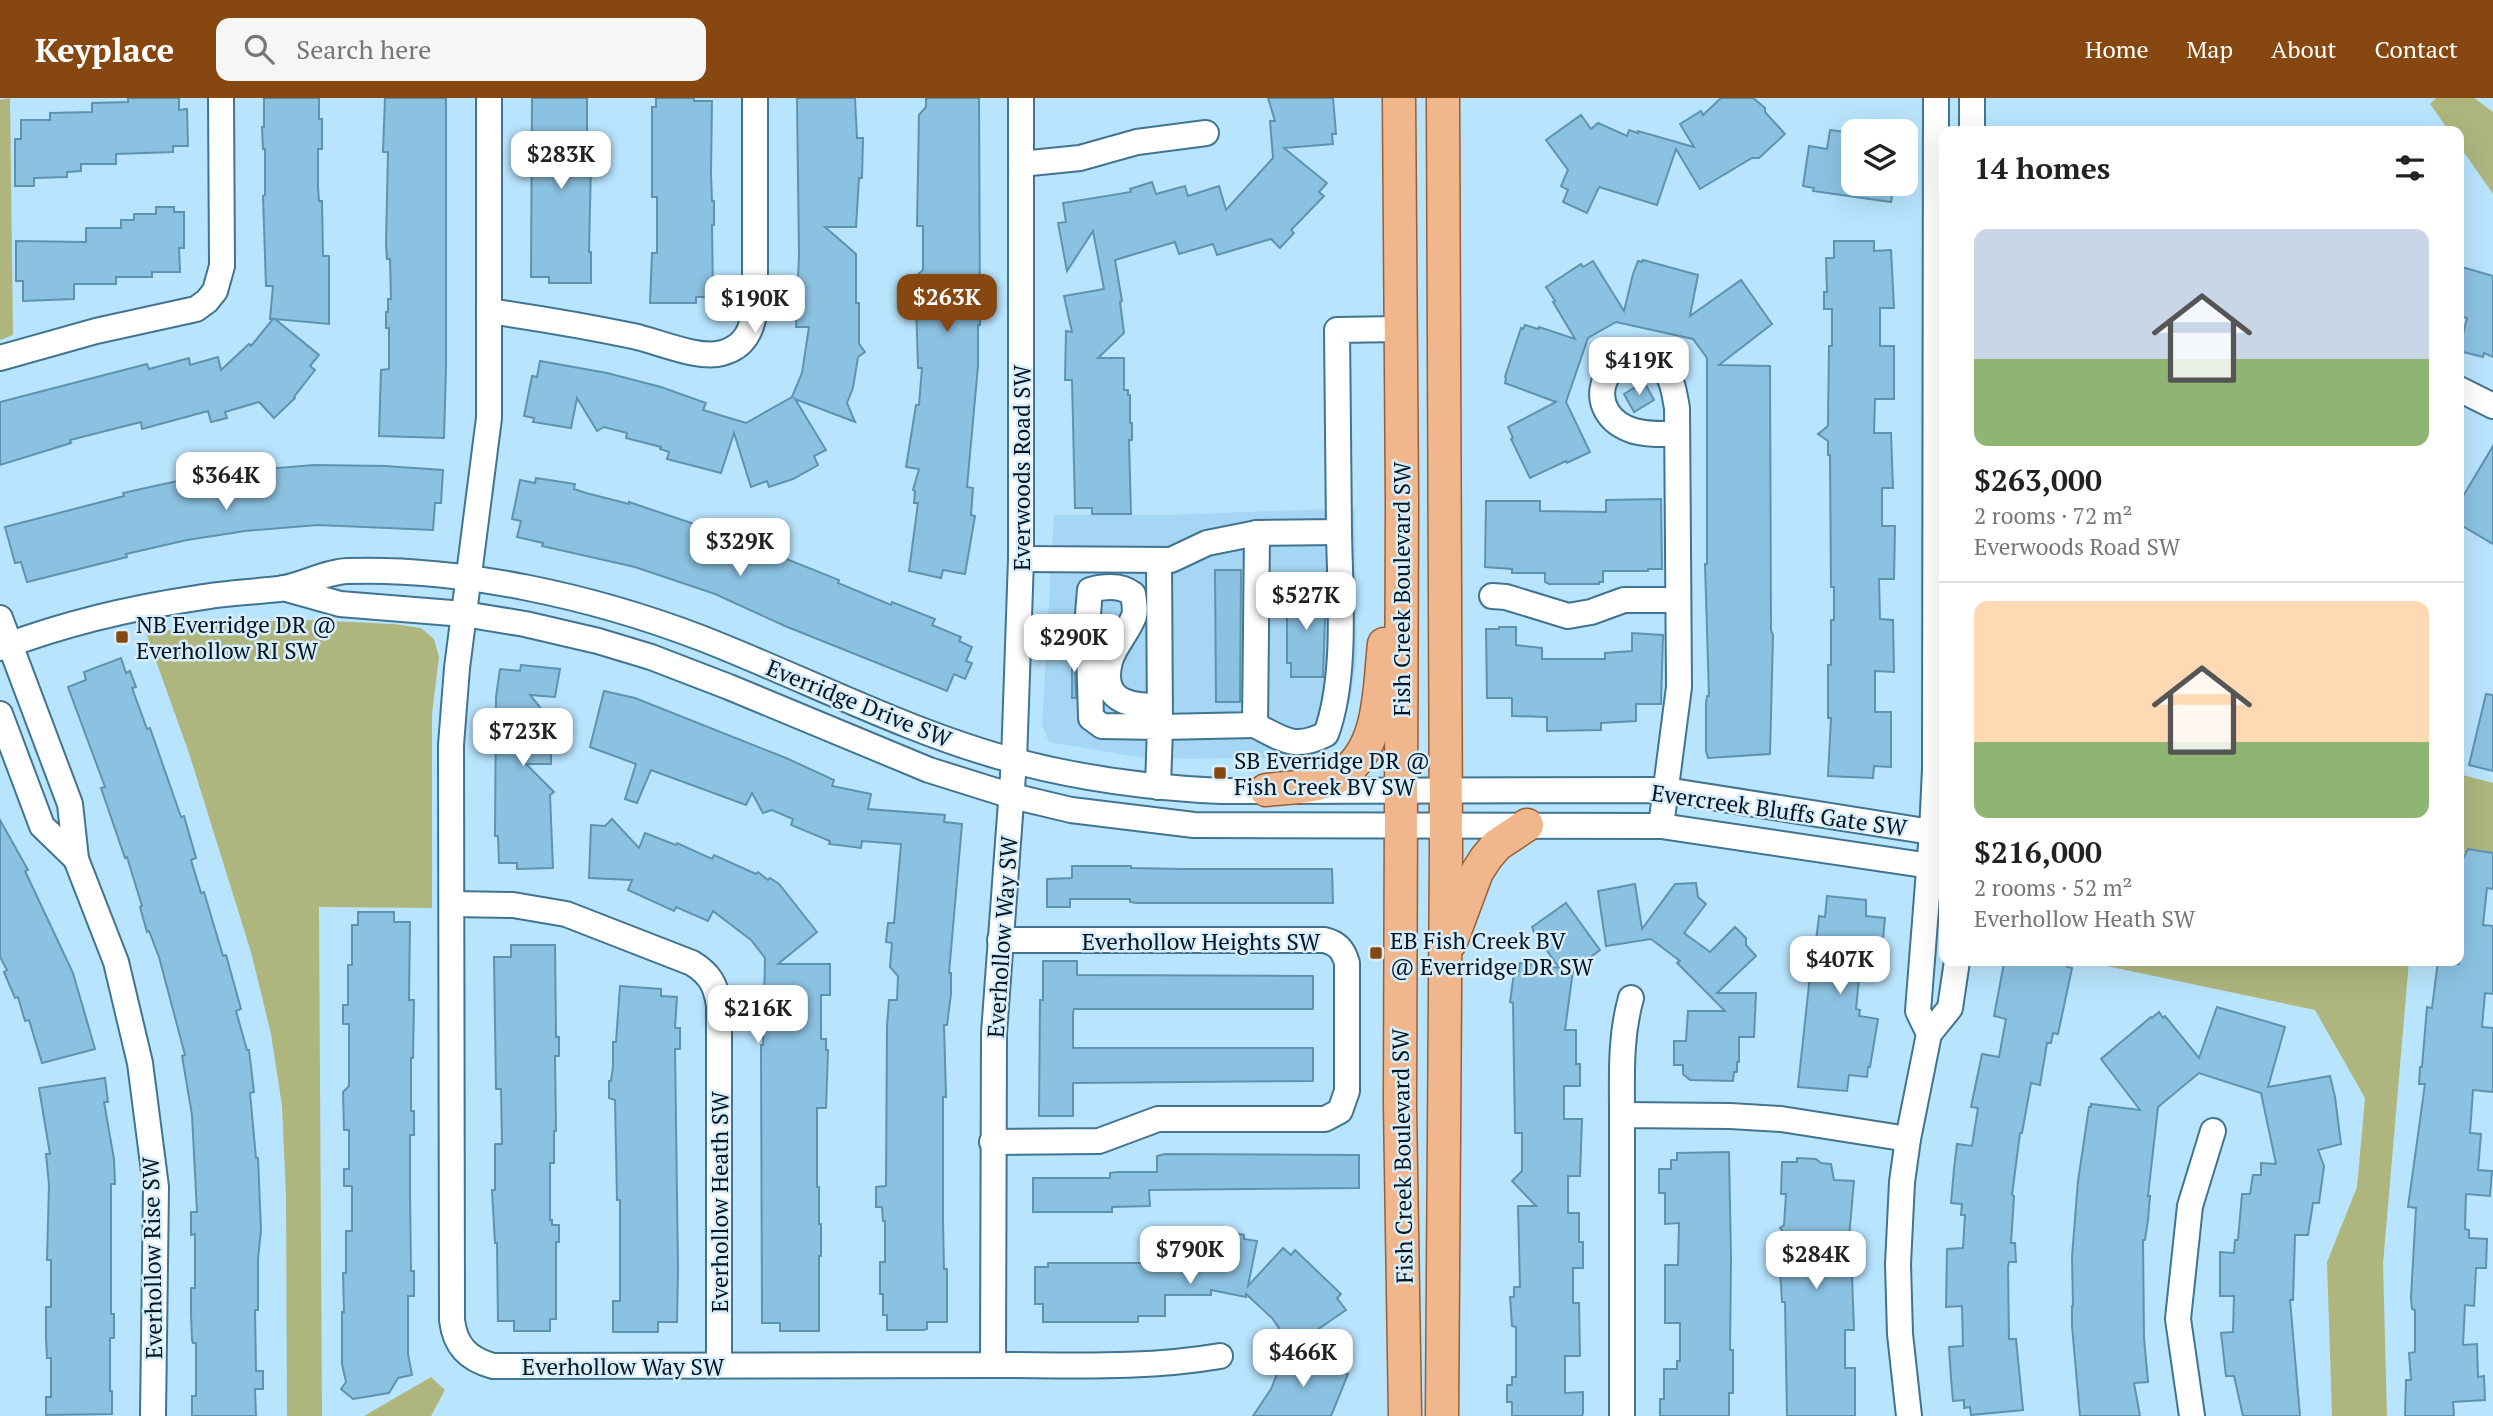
<!DOCTYPE html>
<meta charset="utf-8">
<style>
body{margin:0;font-family:"PT Serif",serif;background:#f6f6f6;color:#222;height:100vh;display:flex;flex-direction:column;font-size:26px;white-space:nowrap}
*{box-sizing:border-box;margin:0}
p{font-size:23px;color:#767676}
.icon{flex:none;width:38px;height:38px;fill:none;stroke:currentColor;stroke-width:2;stroke-linecap:round;stroke-linejoin:round}
.map{position:relative;flex:1;overflow:hidden}
.sheet{position:absolute;left:1939px;top:28px;width:525px;height:840px;display:flex;flex-direction:column;background:#fff;border-radius:14px;box-shadow:0 7px 28px #0002}
.sheet>*{flex:none}
.fabs{position:absolute;left:1841px;top:21px;display:grid;gap:14px}
.fabs a{display:grid;place-items:center;width:77px;height:77px;border-radius:14px;background:#fff;box-shadow:0 7px 28px #0002;font-size:35px}
.price{position:absolute;translate:-50% -60px;padding:0 16px;border-radius:14px;background:#fff;color:#222;font-size:23px;line-height:46px;filter:drop-shadow(0 2px 4px #0008)}
.price::after{content:'';position:absolute;left:50%;top:42px;width:21px;height:16px;margin-left:-10px;background:inherit;clip-path:polygon(0 0,100% 0,50% 100%)}
.price.selected{background:#874711;color:#fff}
ul{padding:0;list-style:none}
li{display:grid;align-content:center;gap:14px;height:371px;padding:0 35px}
li+li{border-top:2px solid #e0e0e0}
li span{display:grid;place-items:center;height:217px;border-radius:14px;color:#555}
li>.icon{margin-inline-start:auto}
span .icon{width:126px;height:126px;fill:#fffc;stroke-width:1}
li b{font-size:30px}
h2{display:flex;justify-content:space-between;align-items:center;height:84px;padding:0 35px;font-size:30px}
header{display:flex;align-items:center;gap:42px;box-sizing:border-box;height:98px;padding:0 35px;background:#874711;color:#fff}
header strong{font-size:33px}
nav{display:flex;gap:38px;margin-inline-start:auto;font-size:24px}
.search{width:490px;height:63px;background:#f6f6f6;display:flex;align-items:center;gap:18px;box-sizing:border-box;padding:0 24px;border-radius:14px;color:#767676;font-size:26px}
.map>svg:first-child{display:block}
</style>
<header>
<strong>Keyplace</strong>
<div class="search"><svg class="icon" aria-label="search" viewBox="0 0 24 24"><circle cx="10" cy="10" r="6"/><path d="M15 15l6 6"/></svg>Search here</div>
<nav><a>Home</a><a>Map</a><a>About</a><a>Contact</a></nav>
</header>
<div class="map">
<svg width="2493" height="1318" viewBox="0 0 2493 1318">
<rect width="100%" height="100%" fill="#b9e4fe"/>
<!-- built -->
<path fill="#a5d6f3" d="M1355 410 1357 560 1350 603 1341 629 1324 645 1268 660 1149 661 1049 644 1042 627 1054 417H1166Z"/>
<!-- green -->
<g fill="#aeb67e">
<path d="M10 0 13 237 0 242V2Z"/>
<path d="M2436 0H2474L2493 14V96L2459 47V33H2449L2430 6Z"/>
<path d="M309 522 393 526 421 530 434 541 439 559 432 616V810L319 809 322 1318H287L286 1099 282 1008 271 936 251 854 189 655 146 535 239 524Z"/>
<path d="M2459 676 2493 685V758L2459 754Z"/>
<path d="M2083 863H2409L2383 1166 2387 1318H2332L2327 1164 2357 1089 2365 1000 2315 912Z"/>
<path d="M431 1279 445 1292 431 1318H364Z"/>
</g>
<!-- building -->
<g fill="#8cc2e1" stroke="#5e93b0" stroke-width="2">
<path d="M128 0H179V12L187 11 188 48H173V54L116 56V66H81V73L67 74V79L34 80V88H15V41H21V22H50V15L92 14V5L128 4Z"/>
<path d="M264 0H319V21H322V51H318V89L319 103H322L323 158H329V226L275 221 319 257 310 268 315 272 294 299 295 300 274 320 259 304 225 314 227 320 211 324 208 313 142 331 141 324 70 342 71 345 0 367V304L147 266 149 271 189 260 190 267 218 259 221 272 249 246 251 248 273 221H270L273 188H266L263 98 265 97V51H263L262 29H264Z"/>
<path d="M385 0H446V269L444 340 379 338 381 272 389 271V230H386V214H388V201H391L390 161H387L386 146 388 54H383Z"/>
<path d="M532 0H587V50H589V64H591L589 154H591V185H549V179H531Z"/>
<path d="M656 0H694V3H712L711 76 712 103H714V127H712L713 199H696V205H650L652 155H657V99H652V9H656Z"/>
<path d="M797 0H855L857 40H863L862 80H859L856 129H825L856 156V205H859V246L865 254 858 259 853 290 847 305 855 324 795 301 826 352 814 358 818 367 793 381 769 389 767 383 751 389 734 335 721 375 667 361 669 354 660 351 661 349 626 340 627 335 604 329 597 333 577 300 571 330 533 324 534 320 524 318 532 278 537 279 540 263 607 275 661 289 706 305 703 312 746 325 792 299 802 275 809 229H796L799 157Z"/>
<path d="M926 0H979L980 227H978V268L967 389 973 390 971 417 975 418 965 476 943 472 941 480 909 473 918 405H914L915 393 913 392 919 371 906 369 916 307H919L922 270H918L916 204H944L917 177 923 172V128H917L919 17 926 9Z"/>
<path d="M1268 0H1333L1336 36H1332L1333 46 1284 50 1327 85 1319 94 1324 98 1291 132 1294 135 1280 150 1271 141 1217 157 1213 146 1179 156 1175 144 1115 162 1122 203 1120 204 1124 235 1098 260H1124V292H1128V297H1130V325H1132V342H1129L1131 416H1092V410H1075L1072 282H1065L1066 233 1072 234 1064 198 1104 191 1093 133 1067 173 1058 125 1066 124 1063 105 1131 94 1130 91 1152 84 1156 96 1185 88 1188 98 1219 88 1226 112 1273 60 1270 23H1275Z"/>
<path d="M1721 0H1753L1765 10V14L1785 36 1759 60H1752L1700 91 1676 51 1657 107 1599 89 1587 115 1563 104 1568 92 1561 88 1568 72 1546 42 1581 17 1591 31 1598 25 1627 38 1629 32 1638 35V33L1694 49 1680 26 1701 13 1703 17Z"/>
<path d="M1830 32 1853 35V86H1894L1891 104 1813 93 1814 90 1803 88 1809 48 1827 51Z"/>
<path d="M156 109H174V114H184V150H179L180 174H152V179H116V186H74V201L23 203V183H16V143L86 144V130H121V122H134V116H156Z"/>
<path d="M1834 143H1874V153L1891 152 1894 210H1880V248H1894V301H1875L1874 335H1891L1893 390H1882V428H1895L1894 481H1879L1880 521 1893 522 1894 574 1875 573V614H1891V669L1874 668 1873 680 1828 678 1831 620H1828V567H1831V522H1834V489H1831L1830 357H1828V343L1818 336 1828 328V322L1829 248H1832V211H1824V194H1827L1826 160H1834Z"/>
<path d="M1643 162 1698 177 1690 218 1741 182 1772 226 1719 267 1770 268 1771 532 1773 537 1770 656 1708 660 1706 653V605L1707 598H1709L1705 466H1707V260L1693 241 1616 224 1588 240 1566 304 1590 354 1567 365 1566 363 1530 380 1511 341 1513 340 1508 329 1556 304 1505 285 1506 280 1505 279 1521 230 1523 231 1525 227 1538 231 1539 229 1575 241 1553 204 1555 203 1546 189 1581 166 1583 169 1593 163 1624 213 1633 176 1638 163 1642 164Z"/>
<path d="M2462 169 2493 178V259L2484 255 2483 259 2459 253 2467 220 2459 218V181Z"/>
<path d="M1644 284 1654 302 1634 314 1624 296Z"/>
<path d="M2493 348V446L2459 426V405Z"/>
<path d="M314 367 385 368 443 372 441 405H435L433 432 318 427 245 433 187 442 126 456 127 459 27 484 21 464 15 465 5 429 124 398 123 395 182 382 242 373Z"/>
<path d="M536 380 575 386 574 391 586 395 629 406V404L703 429 704 426 732 435 729 442 772 461 774 456 839 482 838 485 891 507 892 504 935 521 932 527 961 539 959 543 972 549 966 563 972 565 965 581 954 576 947 593 785 528 715 496 635 469 542 448 543 445 517 439 521 423 512 421 520 382 535 385Z"/>
<path d="M1661 401 1662 471H1648V473H1603V484H1599V486H1549L1545 484V475H1512V471L1485 469 1486 403H1540V413L1606 414V402Z"/>
<path d="M1215 472H1241L1240 604H1216Z"/>
<path d="M1290 491H1326L1323 579H1291V565H1287V512H1290Z"/>
<path d="M1499 529H1516V547L1542 550V561H1605V555L1632 553V535L1663 537 1661 606H1636V623L1601 625V632L1547 633V619L1512 618V600H1487L1486 531H1499Z"/>
<path d="M1072 546H1074L1076 600H1072Z"/>
<path d="M121 560 126 575 130 573 136 589 132 590 147 631 150 630 181 719 184 718 196 760 191 762 201 795 204 794 223 858 226 857 241 911 236 913 247 952H249L254 994 250 995 256 1060H258L261 1132 258 1161V1212H255L256 1273H263V1291H255L256 1318H192V1298H196V1245H193L192 1242 191 1215V1190H195V1136L191 1137V1114H197L192 1017 182 958 185 957 159 859 149 833 147 834 140 809 142 808 127 759 125 760 101 690 105 689 68 589 86 582 84 574Z"/>
<path d="M521 567 560 571 555 599 530 597 551 623V666H526L554 694 550 697 553 770 517 771V765H499L498 738H495L496 599 500 571 520 573Z"/>
<path d="M604 593 635 600 786 660 834 682 832 688 871 696 868 711 945 717 944 724 962 726 949 875H951V896L947 927H944L946 999H943V1123L944 1171H947V1224H927V1231L923 1232H887V1217H883V1196H880V1164H885V1123H883L882 1109H876V1089L886 1088 887 929 889 902H897L898 878 890 869 892 845 886 844 888 825H894L901 746 862 743 861 750 829 746 830 743 791 727 793 721 772 712 763 715 752 695 746 707 651 672 637 705 625 701 636 666 590 649Z"/>
<path d="M2486 596 2493 597V673L2469 667Z"/>
<path d="M612 721 639 750 645 735 676 747 677 745 712 761 714 757 756 776 758 774 768 782 770 780 779 786 817 834 778 866H830V897H821V941H826V952H828L826 1010H817V1089H819V1126H821V1158H819V1233H780V1225H762L761 947H763L765 860 751 842 713 813 708 823 676 809 674 813 628 792 632 782 589 780 591 727 605 728Z"/>
<path d="M0 722 28 772 25 773 73 875 95 951 42 965 29 922 25 923 18 899 15 900 4 874 7 872 0 859Z"/>
<path d="M2468 751 2493 755V791L2487 790 2483 827 2493 828V896L2485 895 2482 929 2493 930V994L2473 992 2470 1035 2481 1036 2478 1072 2492 1073 2490 1098 2466 1096 2465 1131 2469 1132V1140L2487 1141 2486 1170H2476L2474 1208 2465 1207 2463 1247 2477 1246 2478 1279 2484 1278 2485 1302 2453 1304 2454 1318H2405L2406 1282H2411L2409 1255 2415 1254V1212L2412 1211 2411 1200 2416 1110 2408 1109 2425 986H2419L2420 969H2422L2427 909 2432 910 2438 863 2459 866V769Z"/>
<path d="M1072 768H1131V770L1183 771H1332L1333 805H1136L1130 804V801H1070V809H1047V781L1072 780Z"/>
<path d="M1696 785 1698 799 1706 806 1684 835 1710 854 1735 829 1746 840V847L1756 858 1717 895H1756L1754 939H1739V964H1737V974H1734L1733 983 1690 982 1683 976V967H1674V943H1686L1688 913H1725L1677 865 1680 863 1651 841 1606 848 1598 793 1635 786 1642 831 1675 786Z"/>
<path d="M1827 798 1866 802V818L1885 820 1882 851H1885L1882 873 1860 871 1856 911 1860 912 1859 918 1878 921 1870 969H1868L1867 979 1849 977 1847 993 1798 989 1812 859H1814L1819 818 1825 819Z"/>
<path d="M1566 805 1600 852 1573 872 1565 932H1576V966H1580V988H1564V1021H1582L1580 1078H1568V1115H1579V1144H1583V1170H1573V1205H1579L1580 1258H1565V1295L1583 1294V1315L1582 1318H1512V1304H1507V1287H1512V1279H1516V1229L1512 1228 1510 1199H1514V1189H1520L1518 1108H1536L1512 1083 1522 1073V1035H1515L1513 905 1510 904 1514 875 1518 876 1520 865 1559 870 1534 834 1532 829Z"/>
<path d="M358 814H394V824H410L409 902H414L413 960H411V1013H414V1037H410V1094L411 1173H414V1198H408V1256L412 1277 398 1280 389 1295 353 1301 341 1291 346 1284 342 1266V1214H344L343 1175H346V1133H352V1088H344V1071H349V1032H344L343 994 349 988V926H343V907H348V867H352V827H358Z"/>
<path d="M511 847H555L556 939H559V958H555L556 1033H554V1065H550V1122H552V1127H559V1144H556V1221H550V1233H514V1223H498L497 1145H495L492 1092H495V1046H502L501 991H496L494 859H511Z"/>
<path d="M1043 863H1077V877L1313 878V911H1074L1073 916V950H1313V983L1073 985V1018H1039L1040 902H1043Z"/>
<path d="M2019 863H2069L2067 869 2072 870 2058 936 2053 935 2051 945H2047L2040 987 2031 985 2022 1035H2020L2012 1097 2014 1098 2011 1145H2015L2016 1164H2009L2008 1169 2009 1241H2016L2023 1312 1971 1317 1970 1309 1964 1310V1302L1953 1303 1951 1280 1949 1249 1963 1248 1962 1208 1946 1209 1947 1151 1963 1150 1965 1117H1961L1962 1106 1951 1105 1954 1071 1957 1046 1972 1048 1978 1010 1971 1009 1982 956 1999 959 2006 921 1994 918 2004 865 2018 867Z"/>
<path d="M620 888 661 891V898L677 899 675 930H680V951H675L678 1171 677 1224H658V1234H613V1203H620V1102H617L615 1002 609 1000V983H611L613 969V944H616Z"/>
<path d="M2217 909 2285 929 2268 989 2330 978 2335 999 2341 1046 2318 1052 2324 1068 2319 1105H2313L2308 1137H2295L2293 1202H2290L2300 1318H2243L2234 1278H2226L2221 1235 2233 1234 2234 1198H2220V1154L2234 1155 2235 1142H2238L2242 1096H2250L2253 1077H2261V1065L2276 1066 2261 995 2199 975 2158 1009 2148 1098H2150L2148 1122 2145 1142H2143L2144 1240 2148 1284 2134 1285 2140 1318H2080L2072 1228V1208H2073L2072 1159 2078 1083 2089 1009H2091V1006L2140 1012 2101 961 2151 919 2152 920 2159 914 2163 920 2165 918 2199 960Z"/>
<path d="M105 980 108 1004H104L114 1061 115 1086H111V1216H114V1240H110V1293H112V1316L46 1317V1299H51V1260H47L46 1240V1209H51V1162H47L49 1087 46 1056H50L39 990Z"/>
<path d="M1729 1054 1731 1161 1730 1252H1733V1295H1729V1318H1660V1301H1664V1271H1677V1263H1680V1225H1665V1167H1678L1679 1125 1665 1126V1095H1659V1071H1671V1062H1677V1055Z"/>
<path d="M1165 1056 1359 1057V1090L1149 1092 1150 1108 1112 1109V1114H1033V1080H1110V1075L1117 1074H1157V1058Z"/>
<path d="M1797 1060 1816 1061 1821 1065 1831 1066 1834 1082 1854 1083 1849 1139H1834V1178H1852L1854 1232H1845V1270H1855V1318H1787L1785 1204H1782L1780 1171H1784L1787 1138 1780 1130 1784 1127 1786 1096H1781L1782 1064H1797Z"/>
<path d="M1228 1133 1244 1137V1141L1257 1143 1248 1188 1283 1150 1291 1157 1295 1152 1341 1196 1337 1200 1346 1212 1292 1249 1272 1220 1246 1196V1199L1211 1192V1197H1165V1218H1138V1224H1043V1206H1035V1169H1048V1165H1159L1181 1142 1227 1140Z"/>
<path d="M1287 1251 1348 1276 1331 1318H1253L1271 1291Z"/>
</g>
<g fill="none" stroke-linecap="round" stroke-linejoin="round">
<!-- minor casing -->
<g stroke="#407490" stroke-width="28">
<g id="minor">
<path d="M489 0V320L457 570 451 647 452 1222C455 1248 468 1261 493 1268L993 1267 994 935 1014 663 1021 461V0"/>
<path d="M1972 0V33"/>
<path d="M1021 66 1080 60 1137 44 1206 35"/>
<path d="M489 213C537 220 585 228 633 238 657 243 699 262 722 255 745 249 752 232 755 211V0"/>
<path d="M0 260 96 233 196 211 207 203 215 193 222 168 221 0"/>
<path d="M2459 291 2493 308"/>
<path d="M1021 461 1171 462 1207 445 1257 435 1339 434 1337 232 1400 231"/>
<path d="M1159 463 1160 629 1255 627 1257 435"/>
<path d="M283 490 340 506 464 516 525 526 598 543 651 559 729 589 929 672 1012 698 1071 712 1194 727 1661 728 1944 770"/>
<path d="M1492 498 1506 499 1568 518 1591 514 1624 502H1677"/>
<path d="M0 520 70 706 76 761 116 864 140 965 156 1089 153 1318"/>
<path d="M0 550C63 526 130 510 197 500 224 495 252 494 279 491 302 488 324 474 347 473 461 469 594 499 701 540 804 580 909 635 1015 663 1083 681 1151 690 1222 693L1666 692 1944 736"/>
<path d="M0 616 42 728 76 761"/>
<path d="M1255 627C1284 642 1295 652 1326 636 1347 580 1340 495 1339 434"/>
<path d="M1158 689 1160 629 1102 628 1091 620 1088 516 1090 492C1105 488 1121 487 1133 496 1134 503 1136 512 1134 518 1128 534 1115 547 1110 563 1100 603 1128 608 1159 608"/>
<path d="M1661 728 1679 589 1677 310C1675 300 1674 288 1669 279 1664 270 1657 266 1648 263 1603 249 1579 316 1634 333 1648 337 1662 336 1677 336"/>
<path d="M452 806 513 807 566 816 692 865C710 876 716 887 719 908V1267"/>
<path d="M1929 936 1918 913 1932 734 1935 671 1936 0"/>
<path d="M1622 1017C1622 977 1620 939 1631 900"/>
<path d="M992 1044 1099 1043 1158 1021H1325L1340 1013 1347 993V865C1343 851 1337 845 1324 842H1000"/>
<path d="M993 1267C1069 1267 1145 1271 1220 1258"/>
<path d="M1622 1318V1017L1730 1018 1781 1021 1908 1041"/>
<path d="M1909 1318 1900 1236 1898 1166 1902 1084 1908 1041 1929 936 1950 910 1957 863"/>
<path d="M2192 1318 2178 1221 2190 1108 2213 1033"/>
</g>
</g>
<!-- major casing -->
<g stroke="#965f36" stroke-width="35">
<g id="major">
<path d="M1399 0 1402 402 1400 1007 1405 1318"/>
<path d="M1266 692C1289 689 1320 690 1341 677 1382 650 1379 589 1384 546"/>
<path d="M1451 844 1477 774 1486 760 1497 747 1527 727"/>
<path d="M1442 1318 1446 753 1443 0"/>
</g>
</g>
<!-- minor -->
<use href="#minor" stroke="#fff" stroke-width="24"/>
<!-- major -->
<use href="#major" stroke="#f0b78d" stroke-width="32"/>
</g>
<!-- markers -->
<g fill="#874711" stroke="#d9eefb" stroke-width="2.5">
<rect x="115" y="532" width="14" height="14" rx="3.5"/>
<rect x="1213" y="668" width="14" height="14" rx="3.5"/>
<rect x="1369" y="848" width="14" height="14" rx="3.5"/>
</g>
<g text-anchor="middle" dominant-baseline="central" stroke-width="5" stroke-linejoin="round" paint-order="stroke">
<!-- street labels -->
<g font-size="23" fill="#021621" stroke="#d9eefb">
<text transform="translate(1021 370) rotate(-90)">Everwoods Road SW</text>
<text transform="translate(1401 491) rotate(-90)">Fish Creek Boulevard SW</text>
<text transform="translate(859 605) rotate(22)">Everridge Drive SW</text>
<text transform="translate(1779 712) rotate(8)">Evercreek Bluffs Gate SW</text>
<text transform="translate(1002 839) rotate(-86)">Everhollow Way SW</text>
<text x="1201" y="843">Everhollow Heights SW</text>
<text transform="translate(1402 1058) rotate(-91)">Fish Creek Boulevard SW</text>
<text transform="translate(719 1104) rotate(-90)">Everhollow Heath SW</text>
<text transform="translate(152 1160) rotate(-91)">Everhollow Rise SW</text>
<text x="623" y="1268">Everhollow Way SW</text>
</g>
<!-- poi labels -->
<g font-size="23" fill="#021621" stroke="#d9eefb" text-anchor="start">
<text x="136" y="526">NB Everridge DR @<tspan x="136" dy="26">Everhollow RI SW</tspan></text>
<text x="1234" y="662">SB Everridge DR @<tspan x="1234" dy="26">Fish Creek BV SW</tspan></text>
<text x="1390" y="842">EB Fish Creek BV<tspan x="1390" dy="26">@ Everridge DR SW</tspan></text>
</g>
</g>
</svg>
<div class="fabs">
<a><svg class="icon" aria-label="layers" viewBox="0 0 24 24"><path d="M12 4l9 5-9 5-9-5zM3 14l9 5 9-5"/></svg></a>
</div>
<b class="price" style="left:561px;top:93px">$283K</b>
<b class="price selected" style="left:947px;top:236px">$263K</b>
<b class="price" style="left:755px;top:237px">$190K</b>
<b class="price" style="left:1639px;top:299px">$419K</b>
<b class="price" style="left:226px;top:414px">$364K</b>
<b class="price" style="left:740px;top:480px">$329K</b>
<b class="price" style="left:1306px;top:534px">$527K</b>
<b class="price" style="left:1074px;top:576px">$290K</b>
<b class="price" style="left:523px;top:670px">$723K</b>
<b class="price" style="left:1840px;top:898px">$407K</b>
<b class="price" style="left:758px;top:947px">$216K</b>
<b class="price" style="left:1190px;top:1188px">$790K</b>
<b class="price" style="left:1816px;top:1193px">$284K</b>
<b class="price" style="left:1303px;top:1291px">$466K</b>
<section class="sheet">
<h2>14 homes<svg class="icon" aria-label="filters" viewBox="0 0 24 24"><path d="M4 7h16M4 17h16"/><circle cx="9" cy="7" r="2"/><circle cx="15" cy="17" r="2"/></svg></h2>
<ul>
<li><span style="background:linear-gradient(#c9d6e8 60%,#8fb573 0)"><svg class="icon" aria-label="home" viewBox="0 0 24 24"><path d="M3 11l9-7 9 7M6 9v11h12V9"/></svg></span><div><b>$263,000</b><p>2 rooms · 72 m²</p><p>Everwoods Road SW</p></div></li>
<li><span style="background:linear-gradient(#ffd9b3 65%,#8fb573 0)"><svg class="icon" aria-label="home" viewBox="0 0 24 24"><path d="M3 11l9-7 9 7M6 9v11h12V9"/></svg></span><div><b>$216,000</b><p>2 rooms · 52 m²</p><p>Everhollow Heath SW</p></div></li>
</ul>
</section>
</div>
